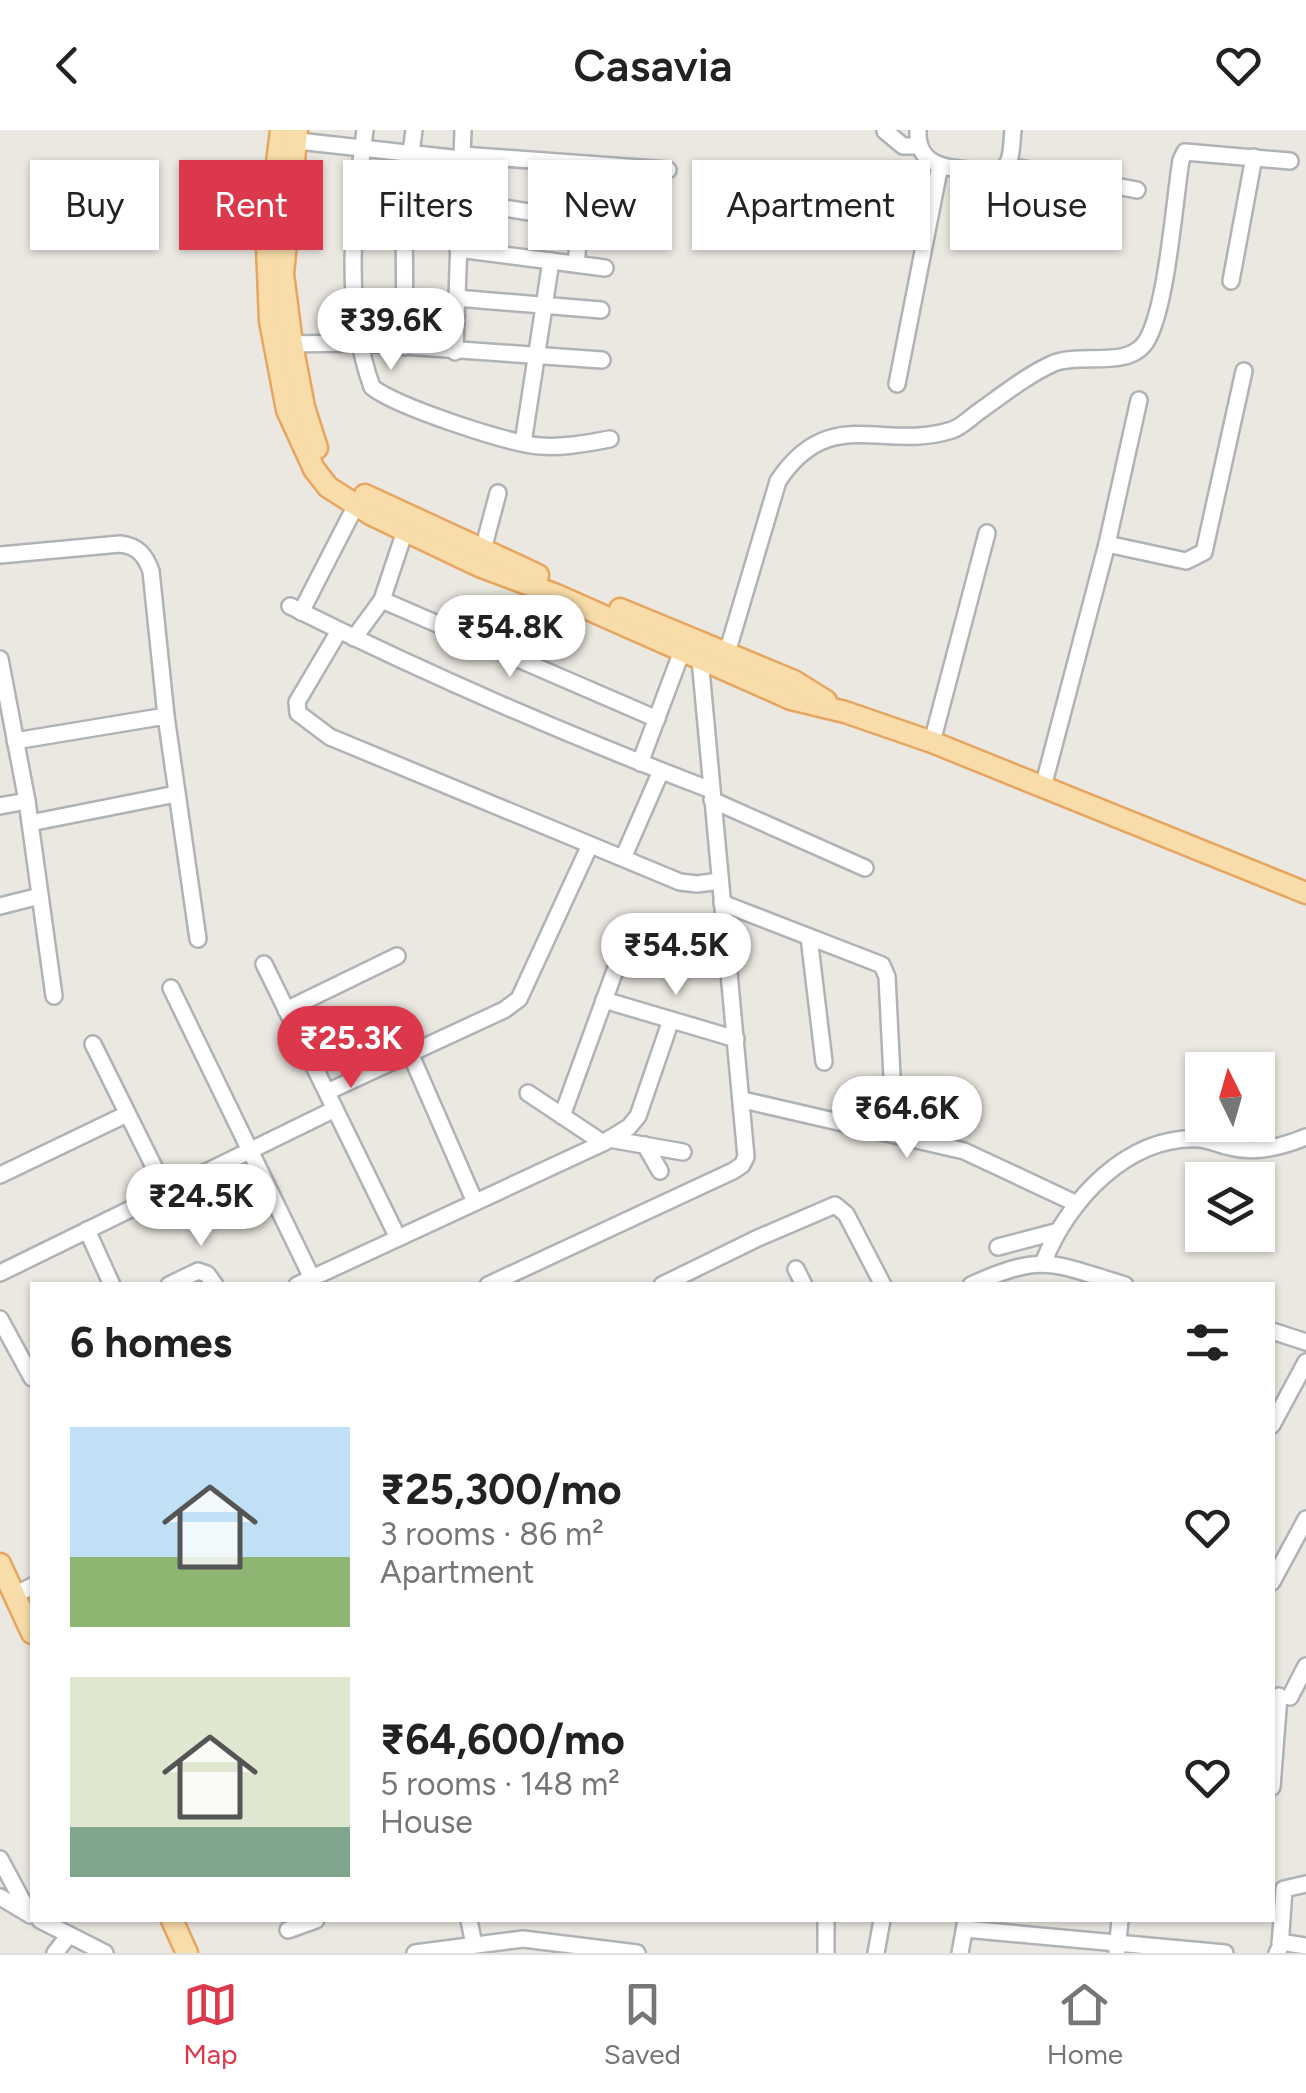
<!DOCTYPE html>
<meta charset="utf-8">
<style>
body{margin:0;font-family:Figtree,sans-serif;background:#f6f6f6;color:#222;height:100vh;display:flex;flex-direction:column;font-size:38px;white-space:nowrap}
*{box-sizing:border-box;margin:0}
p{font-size:32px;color:#767676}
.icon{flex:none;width:55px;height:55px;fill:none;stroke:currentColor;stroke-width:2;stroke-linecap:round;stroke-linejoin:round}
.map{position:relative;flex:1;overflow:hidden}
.panel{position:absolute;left:30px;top:1152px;width:1245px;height:640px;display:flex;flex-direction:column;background:#fff;border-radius:0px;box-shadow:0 2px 8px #0004}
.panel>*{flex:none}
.top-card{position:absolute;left:30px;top:30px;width:1248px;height:90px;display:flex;gap:20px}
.needle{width:65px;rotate:355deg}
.tools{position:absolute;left:1185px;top:922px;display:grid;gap:20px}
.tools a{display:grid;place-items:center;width:90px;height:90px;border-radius:0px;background:#fff;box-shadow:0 2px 8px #0004;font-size:50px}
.price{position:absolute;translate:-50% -85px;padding:0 22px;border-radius:35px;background:#fff;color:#222;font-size:32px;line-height:65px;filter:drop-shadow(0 2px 5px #0008)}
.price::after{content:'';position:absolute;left:50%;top:60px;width:30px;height:22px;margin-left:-15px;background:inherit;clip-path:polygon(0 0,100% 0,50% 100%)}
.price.current{background:#db384b;color:#fff}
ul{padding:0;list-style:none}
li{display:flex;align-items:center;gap:30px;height:250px;padding:0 40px}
li span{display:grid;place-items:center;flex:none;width:280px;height:200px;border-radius:0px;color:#555}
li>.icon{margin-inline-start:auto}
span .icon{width:120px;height:120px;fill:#fffc;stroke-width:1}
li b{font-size:42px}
h2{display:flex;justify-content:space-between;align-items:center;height:120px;padding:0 40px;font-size:42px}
.pill{padding:0 35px;border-radius:0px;background:#fff;box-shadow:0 2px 8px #0004;font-size:35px;line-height:90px}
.pill.current{background:#db384b;color:#fff}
header{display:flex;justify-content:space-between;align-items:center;height:130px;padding:0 40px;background:#fff;font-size:45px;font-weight:600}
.dock{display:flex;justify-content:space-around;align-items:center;height:140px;border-top:2px solid #e0e0e0;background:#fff;font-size:28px;color:#767676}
.dock a{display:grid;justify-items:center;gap:5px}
.dock .current{color:#db384b}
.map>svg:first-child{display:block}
</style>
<header><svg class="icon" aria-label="back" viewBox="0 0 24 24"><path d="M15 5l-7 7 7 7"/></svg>Casavia<svg class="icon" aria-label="heart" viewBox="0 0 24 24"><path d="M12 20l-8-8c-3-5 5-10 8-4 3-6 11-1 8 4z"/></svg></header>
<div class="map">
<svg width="1306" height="1823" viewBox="0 0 1306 1823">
<rect width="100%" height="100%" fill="#ebe7e1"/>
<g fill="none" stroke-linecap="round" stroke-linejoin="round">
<!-- minor casing -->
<g stroke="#afb3b6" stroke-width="20">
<g id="minor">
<path d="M365 0C354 85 342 173 372 257 395 276 509 314 540 316 564 318 587 313 610 309"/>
<path d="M918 0C916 44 961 38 994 42 1014 40 1011 16 1013 0"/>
<path d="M885 1 903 16H918"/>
<path d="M289 10 461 29"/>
<path d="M462 25 668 40"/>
<path d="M1008 36 1137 60"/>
<path d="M460 71 580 90 652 97"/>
<path d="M429 105 459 106"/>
<path d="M458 119 605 138"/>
<path d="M576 134 586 34"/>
<path d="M1231 151 1254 27"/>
<path d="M456 168 601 180"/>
<path d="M283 214 361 213 602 230"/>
<path d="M405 217 404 76 414 0"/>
<path d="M455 222 463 0"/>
<path d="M897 254 940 35"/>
<path d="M523 313 551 131"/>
<path d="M1107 414 1186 431 1204 422 1244 241"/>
<path d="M0 425 120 414C138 416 145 425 151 441L166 586 198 809"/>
<path d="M481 427 498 363"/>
<path d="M382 470 657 589"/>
<path d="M290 476C428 545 567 605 711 660"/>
<path d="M301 482 356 375"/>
<path d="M339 501 297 572 298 583 330 607 680 752 697 754 720 751"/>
<path d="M354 508 382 470 405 401"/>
<path d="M727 523 778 351C830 273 883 322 952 300 961 297 969 289 977 283 1001 266 1027 245 1054 233 1082 222 1130 240 1147 210 1167 175 1174 74 1181 30L1185 22 1290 31"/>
<path d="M0 529 27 671 54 866"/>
<path d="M15 611 166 586"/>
<path d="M932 612 987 403"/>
<path d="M640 633 682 521"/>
<path d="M1043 657 1107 414 1139 270"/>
<path d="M712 670 865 738"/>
<path d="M0 676 27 671"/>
<path d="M30 693 176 664"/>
<path d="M623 728 661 641"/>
<path d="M722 773 882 835 887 847 892 946"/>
<path d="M0 776 40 766"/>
<path d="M809 807 824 932"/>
<path d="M264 834 398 1108"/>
<path d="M171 858 312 1148"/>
<path d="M604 870 736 909"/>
<path d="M286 880 397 826"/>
<path d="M93 914 166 1061"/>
<path d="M410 923 475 1072"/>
<path d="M327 962 504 880 519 869 590 715"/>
<path d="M528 963 603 1013"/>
<path d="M743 970 964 1021 1077 1074"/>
<path d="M562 986 617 835"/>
<path d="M609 1009 683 1022"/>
<path d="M645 1015 660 1041"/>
<path d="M0 1045 127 984"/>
<path d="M87 1100 112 1155"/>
<path d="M998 1117 1055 1102"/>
<path d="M1044 1131C1068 1070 1128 1005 1200 1009 1210 1010 1220 1015 1230 1017 1256 1024 1282 1017 1306 1007"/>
<path d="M796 1139 804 1155"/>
<path d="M0 1143 335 979"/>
<path d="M169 1155 198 1141 207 1144 215 1155"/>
<path d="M297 1155 603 1013 629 997 638 986 671 890"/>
<path d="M488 1155 733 1041 742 1035 746 1027 700 529"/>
<path d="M662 1155 758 1108 835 1075 846 1084 883 1155"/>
<path d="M971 1155C1044 1122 1052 1133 1125 1155"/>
<path d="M0 1189 32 1248"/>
<path d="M1272 1201 1306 1212"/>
<path d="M1272 1295 1306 1232"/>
<path d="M1272 1452 1306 1389"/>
<path d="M15 1465 32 1456"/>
<path d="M1290 1567 1306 1536"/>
<path d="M1272 1657 1279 1566"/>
<path d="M0 1729 30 1785"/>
<path d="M0 1767 27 1783"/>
<path d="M40 1790 105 1823"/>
<path d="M469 1790 474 1815"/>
<path d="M965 1799 1225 1823"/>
<path d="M288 1800 316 1790"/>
<path d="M1280 1812 1306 1816"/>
<path d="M1117 1821 1120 1790"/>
<path d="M55 1823 69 1805"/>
<path d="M415 1823 523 1809 637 1823"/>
<path d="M826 1823V1790"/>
<path d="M876 1823 882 1790"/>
<path d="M960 1823 966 1790"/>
<path d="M1277 1823 1280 1817 1284 1759 1306 1754"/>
</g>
</g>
<!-- major casing -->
<g stroke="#e6a660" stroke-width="25">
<g id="major">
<path d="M281 0 267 116 270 191 287 280 314 339 328 357 372 385 479 436 554 464 791 569 845 582 932 612 1306 763"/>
<path d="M297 0 283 144 292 214 304 277 317 318"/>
<path d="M365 365 538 445"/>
<path d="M620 479 794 551 826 571"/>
<path d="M0 1434 32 1503"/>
<path d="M172 1790 187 1823"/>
</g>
</g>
<!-- minor -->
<use href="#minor" stroke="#fff" stroke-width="15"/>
<!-- major -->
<use href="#major" stroke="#f8dca9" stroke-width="20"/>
</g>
</svg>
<div class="tools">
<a><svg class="needle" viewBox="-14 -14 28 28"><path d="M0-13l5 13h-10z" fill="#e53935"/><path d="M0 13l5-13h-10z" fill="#767676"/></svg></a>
<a><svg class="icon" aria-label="layers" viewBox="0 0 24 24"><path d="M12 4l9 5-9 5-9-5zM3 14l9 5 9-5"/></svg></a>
</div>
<b class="price" style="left:391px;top:243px">₹39.6K</b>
<b class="price" style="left:510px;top:550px">₹54.8K</b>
<b class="price" style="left:676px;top:868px">₹54.5K</b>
<b class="price current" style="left:351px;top:961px">₹25.3K</b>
<b class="price" style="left:907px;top:1031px">₹64.6K</b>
<b class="price" style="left:201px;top:1119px">₹24.5K</b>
<div class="top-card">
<a class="pill">Buy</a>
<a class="pill current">Rent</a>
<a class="pill">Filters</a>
<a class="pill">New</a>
<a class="pill">Apartment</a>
<a class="pill">House</a>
</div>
<section class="panel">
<h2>6 homes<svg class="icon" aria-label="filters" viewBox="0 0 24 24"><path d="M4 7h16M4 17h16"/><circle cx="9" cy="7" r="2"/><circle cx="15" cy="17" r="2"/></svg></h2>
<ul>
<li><span style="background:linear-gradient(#bfe0f5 65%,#8fb573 0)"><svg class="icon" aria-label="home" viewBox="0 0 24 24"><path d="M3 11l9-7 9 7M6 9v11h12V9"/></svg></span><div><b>₹25,300/mo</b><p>3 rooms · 86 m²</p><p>Apartment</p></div><svg class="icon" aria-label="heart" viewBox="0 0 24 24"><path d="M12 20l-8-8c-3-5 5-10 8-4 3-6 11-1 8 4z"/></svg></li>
<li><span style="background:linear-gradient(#dfe7d0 75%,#7fa58c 0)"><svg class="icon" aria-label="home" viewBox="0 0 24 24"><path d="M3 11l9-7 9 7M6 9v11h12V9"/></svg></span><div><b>₹64,600/mo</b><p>5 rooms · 148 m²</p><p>House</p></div><svg class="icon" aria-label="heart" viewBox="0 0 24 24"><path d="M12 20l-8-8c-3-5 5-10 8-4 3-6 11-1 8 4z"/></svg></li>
</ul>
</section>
</div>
<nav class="dock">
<a class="current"><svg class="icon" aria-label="map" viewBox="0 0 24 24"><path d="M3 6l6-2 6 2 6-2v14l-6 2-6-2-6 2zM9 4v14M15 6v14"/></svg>Map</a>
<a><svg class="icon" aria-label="saved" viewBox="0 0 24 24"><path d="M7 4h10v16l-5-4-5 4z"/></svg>Saved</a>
<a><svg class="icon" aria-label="home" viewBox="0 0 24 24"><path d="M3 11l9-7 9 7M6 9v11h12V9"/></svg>Home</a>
</nav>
